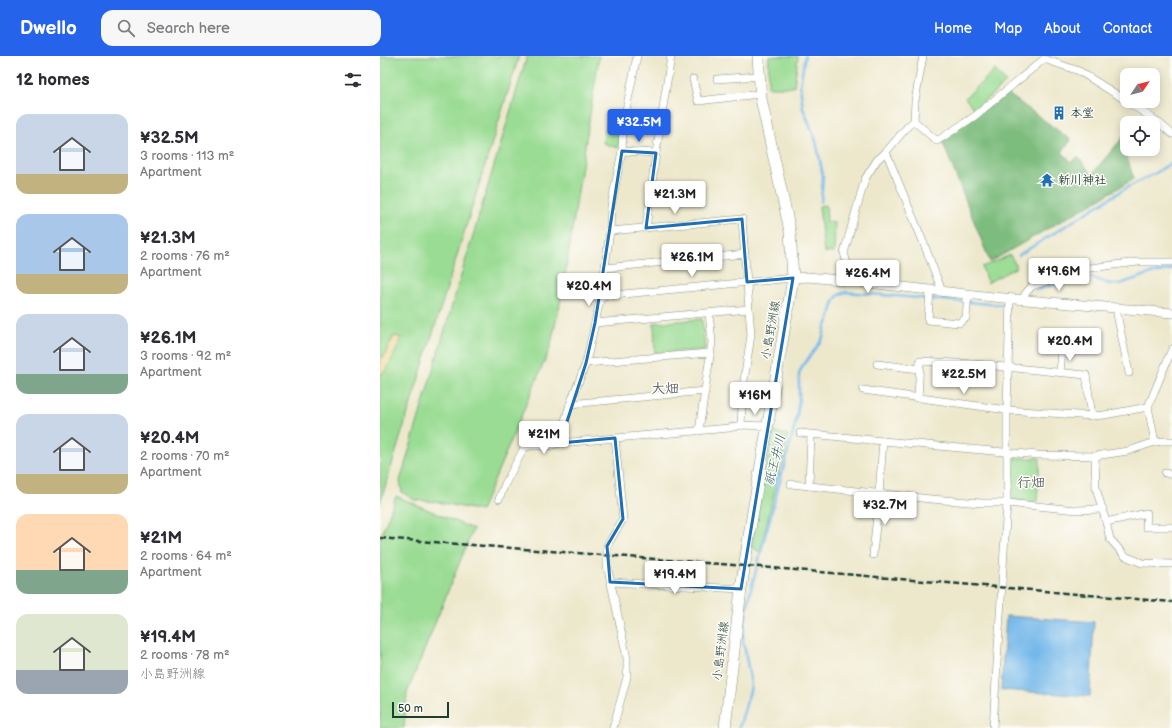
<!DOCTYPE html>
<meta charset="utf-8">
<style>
body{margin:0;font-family:"Balsamiq Sans","Klee One",sans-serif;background:#f7f7f7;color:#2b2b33;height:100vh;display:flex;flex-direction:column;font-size:15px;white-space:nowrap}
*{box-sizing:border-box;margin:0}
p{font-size:13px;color:#7c7c81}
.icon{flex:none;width:22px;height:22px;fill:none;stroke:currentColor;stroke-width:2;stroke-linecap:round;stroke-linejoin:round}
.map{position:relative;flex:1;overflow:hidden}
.sheet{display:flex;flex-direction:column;background:#fff;width:380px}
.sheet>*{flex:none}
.needle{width:26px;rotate:55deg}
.tools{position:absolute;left:740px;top:12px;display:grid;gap:8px}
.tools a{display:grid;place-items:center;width:40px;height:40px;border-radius:8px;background:#fff;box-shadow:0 2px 10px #0003;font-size:20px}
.scale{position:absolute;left:12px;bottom:10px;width:57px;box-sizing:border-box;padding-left:4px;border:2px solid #1f3d34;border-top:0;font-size:11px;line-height:14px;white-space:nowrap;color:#1f3d34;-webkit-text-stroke:3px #fdfcf7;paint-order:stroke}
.price{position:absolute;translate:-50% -34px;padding:0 9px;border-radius:4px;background:#fff;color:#222;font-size:13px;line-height:26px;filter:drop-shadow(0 1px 2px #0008)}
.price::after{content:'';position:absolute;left:50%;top:24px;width:12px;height:9px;margin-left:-6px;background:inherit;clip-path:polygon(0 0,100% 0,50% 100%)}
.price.current{background:#2563eb;color:#fff}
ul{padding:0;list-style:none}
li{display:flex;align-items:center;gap:12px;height:100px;padding:0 16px}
li span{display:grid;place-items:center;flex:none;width:112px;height:80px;border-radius:12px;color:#555}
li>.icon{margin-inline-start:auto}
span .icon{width:48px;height:48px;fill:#fffc;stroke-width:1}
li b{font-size:17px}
h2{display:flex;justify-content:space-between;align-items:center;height:48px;padding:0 16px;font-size:17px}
header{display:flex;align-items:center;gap:24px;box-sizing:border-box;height:56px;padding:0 20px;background:#2563eb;color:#fff}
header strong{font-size:19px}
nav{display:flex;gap:22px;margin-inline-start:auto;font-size:14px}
.search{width:280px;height:36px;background:#f7f7f7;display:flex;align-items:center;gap:10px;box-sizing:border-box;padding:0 14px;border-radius:12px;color:#7c7c81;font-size:15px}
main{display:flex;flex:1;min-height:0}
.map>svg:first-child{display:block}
</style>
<header>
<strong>Dwello</strong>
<div class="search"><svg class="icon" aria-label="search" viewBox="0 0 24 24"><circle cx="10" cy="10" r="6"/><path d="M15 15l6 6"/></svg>Search here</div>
<nav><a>Home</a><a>Map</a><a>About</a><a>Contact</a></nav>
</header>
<main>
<section class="sheet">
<h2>12 homes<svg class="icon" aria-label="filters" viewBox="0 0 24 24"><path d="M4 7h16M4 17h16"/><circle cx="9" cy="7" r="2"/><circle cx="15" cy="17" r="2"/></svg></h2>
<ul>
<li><span style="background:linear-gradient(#c9d6e8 75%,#c2b280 0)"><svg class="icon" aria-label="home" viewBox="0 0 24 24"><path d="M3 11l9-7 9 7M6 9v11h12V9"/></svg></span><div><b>¥32.5M</b><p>3 rooms · 113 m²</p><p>Apartment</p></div></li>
<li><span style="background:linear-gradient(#a9c7e8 75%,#c2b280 0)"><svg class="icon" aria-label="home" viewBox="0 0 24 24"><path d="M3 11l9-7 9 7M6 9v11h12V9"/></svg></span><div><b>¥21.3M</b><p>2 rooms · 76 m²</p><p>Apartment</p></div></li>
<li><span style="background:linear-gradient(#c9d6e8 75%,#7fa58c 0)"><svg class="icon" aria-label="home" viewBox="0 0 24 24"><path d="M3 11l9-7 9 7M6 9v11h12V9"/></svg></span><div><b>¥26.1M</b><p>3 rooms · 92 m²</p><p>Apartment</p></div></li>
<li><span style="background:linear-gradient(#c9d6e8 75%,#c2b280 0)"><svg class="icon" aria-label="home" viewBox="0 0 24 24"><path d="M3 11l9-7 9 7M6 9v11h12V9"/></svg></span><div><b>¥20.4M</b><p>2 rooms · 70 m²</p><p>Apartment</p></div></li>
<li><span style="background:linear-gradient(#ffd9b3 70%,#7fa58c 0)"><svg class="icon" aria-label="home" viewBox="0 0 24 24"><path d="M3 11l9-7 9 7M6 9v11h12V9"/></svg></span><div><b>¥21M</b><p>2 rooms · 64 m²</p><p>Apartment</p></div></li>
<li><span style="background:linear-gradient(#dfe7d0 70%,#9aa5b1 0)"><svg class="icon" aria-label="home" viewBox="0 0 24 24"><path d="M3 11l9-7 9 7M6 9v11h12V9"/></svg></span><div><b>¥19.4M</b><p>2 rooms · 78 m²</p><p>小島野洲線</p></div></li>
</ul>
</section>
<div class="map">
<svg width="792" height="672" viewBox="0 0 792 672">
<rect width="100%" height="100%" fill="#fdfcf7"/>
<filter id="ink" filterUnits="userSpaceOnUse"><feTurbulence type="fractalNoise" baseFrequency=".025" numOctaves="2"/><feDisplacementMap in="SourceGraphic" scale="8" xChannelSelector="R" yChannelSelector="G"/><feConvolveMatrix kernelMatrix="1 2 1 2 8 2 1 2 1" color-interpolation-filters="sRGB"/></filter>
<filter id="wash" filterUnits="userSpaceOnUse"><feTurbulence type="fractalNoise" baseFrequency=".012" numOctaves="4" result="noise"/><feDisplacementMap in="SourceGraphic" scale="16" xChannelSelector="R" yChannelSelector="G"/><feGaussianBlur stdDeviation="0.9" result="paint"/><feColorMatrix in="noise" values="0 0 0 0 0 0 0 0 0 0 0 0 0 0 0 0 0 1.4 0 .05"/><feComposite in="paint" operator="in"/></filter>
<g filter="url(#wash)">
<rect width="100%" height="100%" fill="#ede8cc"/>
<!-- green -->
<g fill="#9adc93" stroke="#5c8c64">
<path d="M0 0H139L0 447V319L7 313 14 280 3 302 0 300Z"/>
<path d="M147 0H219L182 239 170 292 101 455 58 446 34 444 22 436 20 425 85 206Z"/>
<path d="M389 0H418L414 31H388Z"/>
<path d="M615 14 626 26 595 54 585 42Z"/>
<path d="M227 65 243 68 238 92 223 87Z"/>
<path d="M446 149 447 166 455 167 454 197 444 196 439 150Z"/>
<path d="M630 199 637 211 607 227 602 211Z"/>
<path d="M322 263 325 294 275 297 274 267Z"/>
<path d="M393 376 408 379 380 496 371 491Z"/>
<path d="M633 402H660L657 446 633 444Z"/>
<path d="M16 440 93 473 27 637 24 672H0V483Z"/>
</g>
<!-- forest -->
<path fill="#7bbc7d" stroke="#4d7c58" d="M628 38 691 84 682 96 691 106 698 101 712 118 744 80 747 102 754 123 610 206 561 82 587 58Z"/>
<!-- sand -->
<path fill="#eeda9e" stroke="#868c69" d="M14 280 22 282 7 313 0 319V300L3 302Z"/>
<!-- water -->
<path fill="#75b8ea" stroke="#4a7a8f" d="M626 560 714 566 710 640 621 634Z"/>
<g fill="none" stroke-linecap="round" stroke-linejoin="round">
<!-- stream -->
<g stroke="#75b8ea" stroke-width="2.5">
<path d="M425 0 420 30 423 52 436 85 443 120 441 146"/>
<path d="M639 199 746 132 776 117 792 106"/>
<path d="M656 234 697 221 707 220 730 228H740L769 218 792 213"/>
<path d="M397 433 395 429 398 420 402 417"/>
<path d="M359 672 370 635 371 628 363 584 364 570 370 537 416 365 419 345V318C423 304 437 295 443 281 444 278 444 275 445 272 446 269 448 266 449 263 453 252 452 239 466 236L623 249"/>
</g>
</g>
</g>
<g filter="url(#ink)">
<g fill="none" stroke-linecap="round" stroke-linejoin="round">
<!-- minor casing -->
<g stroke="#869280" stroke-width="8">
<g id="minor">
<path d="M313 23 318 45 380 38"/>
<path d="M337 23 379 20"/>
<path d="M747 45 779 67 792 78"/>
<path d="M534 65 557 85 595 60 664 3 699 15 747 45"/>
<path d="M242 95 276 97"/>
<path d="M506 96 544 188 560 230 564 236"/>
<path d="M266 172 276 97 291 0"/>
<path d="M230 175 362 163 371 279 363 331 361 369"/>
<path d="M225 212 365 198"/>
<path d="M469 225 470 216 464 197 485 123 497 104 506 96 528 70 534 65 535 45 543 0"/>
<path d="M550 234 548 264 579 267 586 262 588 238"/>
<path d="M202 238 212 241 413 222"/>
<path d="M643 243 645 238 652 230 702 213 758 206H792"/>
<path d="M737 258 749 317"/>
<path d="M215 267 369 253"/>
<path d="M206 307 330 297"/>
<path d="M497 308 539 313"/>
<path d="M680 317 682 294"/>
<path d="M483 334 627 354 712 360 724 359 768 351"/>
<path d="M538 342 540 305 595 308 706 319 712 360"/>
<path d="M190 348 325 335"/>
<path d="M319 375 332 286 329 257"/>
<path d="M420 377 503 385 658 399 715 400 748 395 775 386 783 385H792"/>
<path d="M775 386 768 351 792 293"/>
<path d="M180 387V382L190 348 206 307 221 240 230 175 231 150 242 95 243 69 257 0"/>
<path d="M715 400 716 432 726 466 730 483 745 500 762 507 792 508"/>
<path d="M785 417 792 419"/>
<path d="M411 428 551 443 602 447H627L697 454 723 453"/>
<path d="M429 430 431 379"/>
<path d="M119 443 125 428 144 392 150 390H168L180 387 349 372 361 369 388 370"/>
<path d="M726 466 767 457 766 471H792"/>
<path d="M493 499 499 438 503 385"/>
<path d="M230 526 361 533"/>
<path d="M233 672 247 621V602L227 509V490L243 463 235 382"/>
<path d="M613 672 627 447V354L630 242"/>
</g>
</g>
<!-- tertiary casing -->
<g stroke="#869280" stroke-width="10">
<path id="tertiary" d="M413 222 428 221 469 225 613 241 792 257"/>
</g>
<!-- secondary casing -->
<g stroke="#869280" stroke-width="12">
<path id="secondary" d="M345 672 361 533 372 461 413 222 410 175 381 43 378 0"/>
</g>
<!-- minor -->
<use href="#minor" stroke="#fff" stroke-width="7"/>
<!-- tertiary -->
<use href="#tertiary" stroke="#fff" stroke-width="9"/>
<!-- secondary -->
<use href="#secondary" stroke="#fff" stroke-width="11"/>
<!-- rail -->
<path stroke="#1f3d34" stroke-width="2.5" stroke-dasharray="6 3" stroke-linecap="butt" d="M0 482 392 512 792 546"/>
</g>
</g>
<!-- marked area -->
<path fill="none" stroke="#1f6fb2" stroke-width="3" stroke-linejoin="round" d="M242 95 276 97 266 172 362 163 367 226 413 222 361 533 230 526 227 490 243 463 235 382 180 387 206 307 215 267Z"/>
<!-- icons -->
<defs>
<g id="building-bare" transform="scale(1.08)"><path d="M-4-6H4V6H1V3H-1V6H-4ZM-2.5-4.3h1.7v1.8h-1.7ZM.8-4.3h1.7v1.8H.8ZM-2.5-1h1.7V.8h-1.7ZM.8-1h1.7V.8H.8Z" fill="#1f6fb2" stroke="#fdfcf7" stroke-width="2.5" paint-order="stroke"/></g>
<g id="temple-bare" transform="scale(1.08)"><path d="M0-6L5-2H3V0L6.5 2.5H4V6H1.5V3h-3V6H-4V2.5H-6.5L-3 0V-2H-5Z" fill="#1f6fb2" stroke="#fdfcf7" stroke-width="2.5" paint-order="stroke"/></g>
</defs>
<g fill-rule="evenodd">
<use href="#building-bare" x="679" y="57"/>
<use href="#temple-bare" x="667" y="124"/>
</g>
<g text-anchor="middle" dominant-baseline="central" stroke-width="3" stroke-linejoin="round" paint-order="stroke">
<!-- poi labels -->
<g font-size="12" font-weight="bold" fill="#1f3d34" stroke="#fdfcf7" text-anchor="start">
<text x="690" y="57">本堂</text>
<text x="678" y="124">新川神社</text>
</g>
<!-- street labels -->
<g font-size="12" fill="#1f3d34" stroke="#fdfcf7">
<text transform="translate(391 274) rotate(-80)">小島野洲線</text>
<text transform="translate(341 595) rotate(-83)">小島野洲線</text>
</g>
<!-- water labels -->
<g font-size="13" font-style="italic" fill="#39626b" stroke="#fdfcf7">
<text transform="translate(395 404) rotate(-76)">祇王井川</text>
</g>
<!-- quarter labels -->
<g font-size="14" font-weight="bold" fill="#5f6268" stroke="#fdfcf7">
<text x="285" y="332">大畑</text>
<text x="651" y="426">行畑</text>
</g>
</g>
</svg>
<div class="tools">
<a><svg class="needle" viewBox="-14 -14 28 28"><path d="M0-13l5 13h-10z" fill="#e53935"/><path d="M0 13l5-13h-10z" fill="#7c7c81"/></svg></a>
<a><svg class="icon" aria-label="locate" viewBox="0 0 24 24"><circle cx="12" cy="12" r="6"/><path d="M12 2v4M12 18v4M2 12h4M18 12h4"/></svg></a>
</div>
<div class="scale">50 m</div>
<b class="price current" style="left:259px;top:87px">¥32.5M</b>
<b class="price" style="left:295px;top:159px">¥21.3M</b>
<b class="price" style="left:312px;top:222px">¥26.1M</b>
<b class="price" style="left:679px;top:236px">¥19.6M</b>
<b class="price" style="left:488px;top:238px">¥26.4M</b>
<b class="price" style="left:209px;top:251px">¥20.4M</b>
<b class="price" style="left:690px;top:306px">¥20.4M</b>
<b class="price" style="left:584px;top:339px">¥22.5M</b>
<b class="price" style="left:375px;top:360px">¥16M</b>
<b class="price" style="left:164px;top:399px">¥21M</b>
<b class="price" style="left:505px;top:470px">¥32.7M</b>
<b class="price" style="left:295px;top:539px">¥19.4M</b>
</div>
</main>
